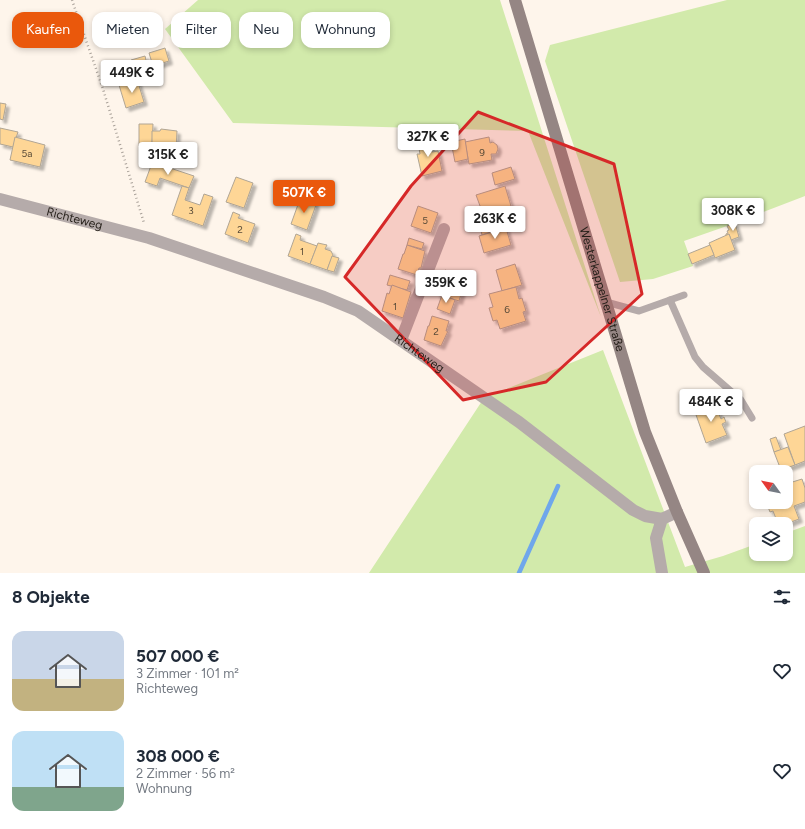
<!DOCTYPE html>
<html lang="de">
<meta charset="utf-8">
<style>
body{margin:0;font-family:Figtree,sans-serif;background:#f6f6f7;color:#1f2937;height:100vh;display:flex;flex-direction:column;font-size:15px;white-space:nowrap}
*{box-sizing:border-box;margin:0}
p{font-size:13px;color:#747a83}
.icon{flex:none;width:22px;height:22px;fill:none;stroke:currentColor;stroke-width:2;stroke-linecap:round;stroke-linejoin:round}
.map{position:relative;height:573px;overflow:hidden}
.drawer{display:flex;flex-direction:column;background:#fff;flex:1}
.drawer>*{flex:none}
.banner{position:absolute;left:12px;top:12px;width:400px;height:36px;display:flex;gap:8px}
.needle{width:26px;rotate:303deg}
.tools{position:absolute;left:749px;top:465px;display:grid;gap:8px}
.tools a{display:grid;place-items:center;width:44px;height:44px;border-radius:8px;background:#fff;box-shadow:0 2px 6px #0003;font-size:20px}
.price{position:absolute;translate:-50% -34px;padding:0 9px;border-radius:4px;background:#fff;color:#222;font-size:13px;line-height:26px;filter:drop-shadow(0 1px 2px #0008)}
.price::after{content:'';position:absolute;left:50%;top:24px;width:12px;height:9px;margin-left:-6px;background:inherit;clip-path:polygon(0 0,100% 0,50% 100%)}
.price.active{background:#ea580c;color:#fff}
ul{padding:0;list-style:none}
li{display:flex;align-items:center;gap:12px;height:100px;padding:0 12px}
li span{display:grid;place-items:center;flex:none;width:112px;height:80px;border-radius:12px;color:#555}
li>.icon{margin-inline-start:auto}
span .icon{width:48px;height:48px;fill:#fffc;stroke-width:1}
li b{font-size:17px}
h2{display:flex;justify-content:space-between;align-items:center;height:48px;padding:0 12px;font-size:17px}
.pill{padding:0 14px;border-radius:12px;background:#fff;box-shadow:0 2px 6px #0003;font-size:14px;line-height:36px}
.pill.active{background:#ea580c;color:#fff}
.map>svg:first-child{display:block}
</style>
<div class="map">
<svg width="805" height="573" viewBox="0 0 805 573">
<defs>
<filter id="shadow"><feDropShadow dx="3.5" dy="3.5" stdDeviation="1" flood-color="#0004"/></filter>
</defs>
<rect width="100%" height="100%" fill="#fef5eb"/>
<!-- green -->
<g fill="#d2eaab">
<path d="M198 0H500L601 317 528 131 233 123 165 29Z"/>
<path d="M727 0H805V196L727 226 684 241 693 266 653 279 620 282 545 61 550 45Z"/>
<path d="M603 350 685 567 723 556 756 544V554H786V533L805 526V573H369L484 398Z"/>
</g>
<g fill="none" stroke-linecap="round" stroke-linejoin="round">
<!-- stream -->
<path stroke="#6fa7eb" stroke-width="4.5" d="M519 573 558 486"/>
</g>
<!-- building -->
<g fill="#fed696" stroke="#b0a594" filter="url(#shadow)">
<path d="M165 48 169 61 153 66 149 53Z"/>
<path d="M145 56 148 68 135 72 131 60Z"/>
<path d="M137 79 144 102 126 108 119 85Z"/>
<path d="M0 103 6 104 3 120 0 119Z"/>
<path d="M139 124H153L152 147 139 146Z"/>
<path d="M0 128 18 132 13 147 0 144Z"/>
<path d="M161 129 177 131 176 151 160 152V150H152V131H160Z"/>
<path d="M429 136 432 152 438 151 442 171 422 176 417 154H420L417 138Z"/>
<path d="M15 137 45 145 40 167 10 160Z"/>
<path d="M489 137 490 143 493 142 497 145 498 149 496 154H491L492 160 469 164 465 142Z"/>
<path d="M465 139 468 159 455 162 451 142Z"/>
<path d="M152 163 164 167V166L194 176 189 188 160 178 157 186 145 182Z"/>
<path d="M511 167 515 179 495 185 492 173Z"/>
<path d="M236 177 253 183 244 208 226 202Z"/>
<path d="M309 182 321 187 314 204 302 200Z"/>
<path d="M182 186 189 188 185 200 200 205 204 194 213 197 203 226 172 215Z"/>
<path d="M505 186 511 206 500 210 499 209 483 214 476 195Z"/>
<path d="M300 199 316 205 307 230 291 224Z"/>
<path d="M418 206 438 213 431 233 411 226Z"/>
<path d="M233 212 240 215 238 218 255 224 248 243 225 234Z"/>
<path d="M496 218 499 229 482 235 479 223Z"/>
<path d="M735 223 739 237 731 240 729 234 726 236V234L728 233 727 231 729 230 727 226Z"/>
<path d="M506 228 511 245 484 253 479 236Z"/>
<path d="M296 234 301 236 300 240 317 246 310 264 288 256Z"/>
<path d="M729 234 735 250 715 258 709 243Z"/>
<path d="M409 238 424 243 422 249 407 245Z"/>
<path d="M318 243 327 245 325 249 331 251 333 255 327 270 310 264Z"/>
<path d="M407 245 425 251 421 268H419L417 275 398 269 403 254H404Z"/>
<path d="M710 245 714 255 692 264 688 254Z"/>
<path d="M332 256 339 258 334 272 327 270Z"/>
<path d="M515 264 522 285 502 291 496 270Z"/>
<path d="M445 270 466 277 459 301 437 294Z"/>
<path d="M390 275 410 281 407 290 387 285Z"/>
<path d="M392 285 411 292 403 318 382 311 387 293 389 294Z"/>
<path d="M516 287 519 299 522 298 526 311 523 312 526 321 500 329 497 320 493 321 489 308 493 307 489 294Z"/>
<path d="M442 295 455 300 450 314 437 309Z"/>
<path d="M432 316 449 321 446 331H448L441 346 424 340 428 326H429Z"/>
<path d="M715 404 721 419 724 417 726 422 722 424 727 435 706 443 695 412Z"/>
<path d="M805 426V461L795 465 784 434Z"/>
<path d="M776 437 781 450 774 452 770 439Z"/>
<path d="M788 447 795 465 781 470 774 452Z"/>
<path d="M802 479 805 488V502L794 506 799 519 786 524H778L773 511 770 512 766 502H786V484Z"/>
</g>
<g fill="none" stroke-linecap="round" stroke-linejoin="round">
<!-- path -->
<path stroke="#aaa29a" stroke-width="2.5" stroke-dasharray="1 3" stroke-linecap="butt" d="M72 0 103 89 144 223"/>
<!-- lane -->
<g stroke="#b5abaa" stroke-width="7">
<path d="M670 300 695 357 703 367 741 400 752 418"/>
<path d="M606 302 639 311 684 295"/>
</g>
<!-- street -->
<g stroke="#b5abaa" stroke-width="12">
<path id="s1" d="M0 199 149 238 324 297 358 311 519 422 633 510 645 516 662 519"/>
<path d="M401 340 444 229"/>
<path d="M662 573 656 538 662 519 677 512"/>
</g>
<!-- secondary -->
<path stroke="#958684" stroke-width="12" id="s2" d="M515 0 645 432 677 512 704 573"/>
</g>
<!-- marked area -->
<path fill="#d62828" fill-opacity="0.2" stroke="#d62828" stroke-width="3" stroke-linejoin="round" d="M478 112 614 164 642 294 546 382 463 400 345 277 411 186Z"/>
<g text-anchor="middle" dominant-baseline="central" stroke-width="3" stroke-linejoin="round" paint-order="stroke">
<!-- number labels -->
<g font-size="10" fill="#5a4c38">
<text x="482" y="152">9</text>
<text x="27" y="153">5a</text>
<text x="191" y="210">3</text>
<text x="425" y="220">5</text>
<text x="240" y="229">2</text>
<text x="302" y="251">1</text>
<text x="395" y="306">1</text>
<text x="507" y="309">6</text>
<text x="436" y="331">2</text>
</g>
<!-- street labels -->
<g font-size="12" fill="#241e18" stroke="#fff">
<text stroke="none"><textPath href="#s1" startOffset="77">Richteweg</textPath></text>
<text stroke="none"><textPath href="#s2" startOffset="302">Westerkappelner Straße</textPath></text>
<text stroke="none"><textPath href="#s1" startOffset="450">Richteweg</textPath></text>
</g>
</g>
</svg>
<div class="tools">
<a><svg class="needle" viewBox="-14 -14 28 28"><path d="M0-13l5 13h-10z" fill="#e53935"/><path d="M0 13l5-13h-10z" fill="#747a83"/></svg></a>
<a><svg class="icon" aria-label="layers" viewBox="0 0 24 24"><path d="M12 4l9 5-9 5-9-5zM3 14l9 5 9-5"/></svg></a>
</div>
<b class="price" style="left:132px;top:94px">449K €</b>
<b class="price" style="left:428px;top:158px">327K €</b>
<b class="price" style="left:168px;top:176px">315K €</b>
<b class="price active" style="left:304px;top:214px">507K €</b>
<b class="price" style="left:733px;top:232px">308K €</b>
<b class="price" style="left:495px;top:240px">263K €</b>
<b class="price" style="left:446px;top:304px">359K €</b>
<b class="price" style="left:711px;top:423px">484K €</b>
<div class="banner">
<a class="pill active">Kaufen</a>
<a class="pill">Mieten</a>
<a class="pill">Filter</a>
<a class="pill">Neu</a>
<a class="pill">Wohnung</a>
</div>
</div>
<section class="drawer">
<h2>8 Objekte<svg class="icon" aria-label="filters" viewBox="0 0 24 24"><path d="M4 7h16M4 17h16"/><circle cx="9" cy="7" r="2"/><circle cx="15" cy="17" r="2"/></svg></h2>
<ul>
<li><span style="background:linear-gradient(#c9d6e8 60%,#c2b280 0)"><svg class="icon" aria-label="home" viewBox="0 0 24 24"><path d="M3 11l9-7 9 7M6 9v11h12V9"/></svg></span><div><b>507 000 €</b><p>3 Zimmer · 101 m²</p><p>Richteweg</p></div><svg class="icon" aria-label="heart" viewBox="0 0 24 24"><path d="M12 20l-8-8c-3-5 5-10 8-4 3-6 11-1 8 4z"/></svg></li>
<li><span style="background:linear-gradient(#bfe0f5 70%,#7fa58c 0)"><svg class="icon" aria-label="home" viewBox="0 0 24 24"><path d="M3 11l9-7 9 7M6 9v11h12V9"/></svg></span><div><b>308 000 €</b><p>2 Zimmer · 56 m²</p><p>Wohnung</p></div><svg class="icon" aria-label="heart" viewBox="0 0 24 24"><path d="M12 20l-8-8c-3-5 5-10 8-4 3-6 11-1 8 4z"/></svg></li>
</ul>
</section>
